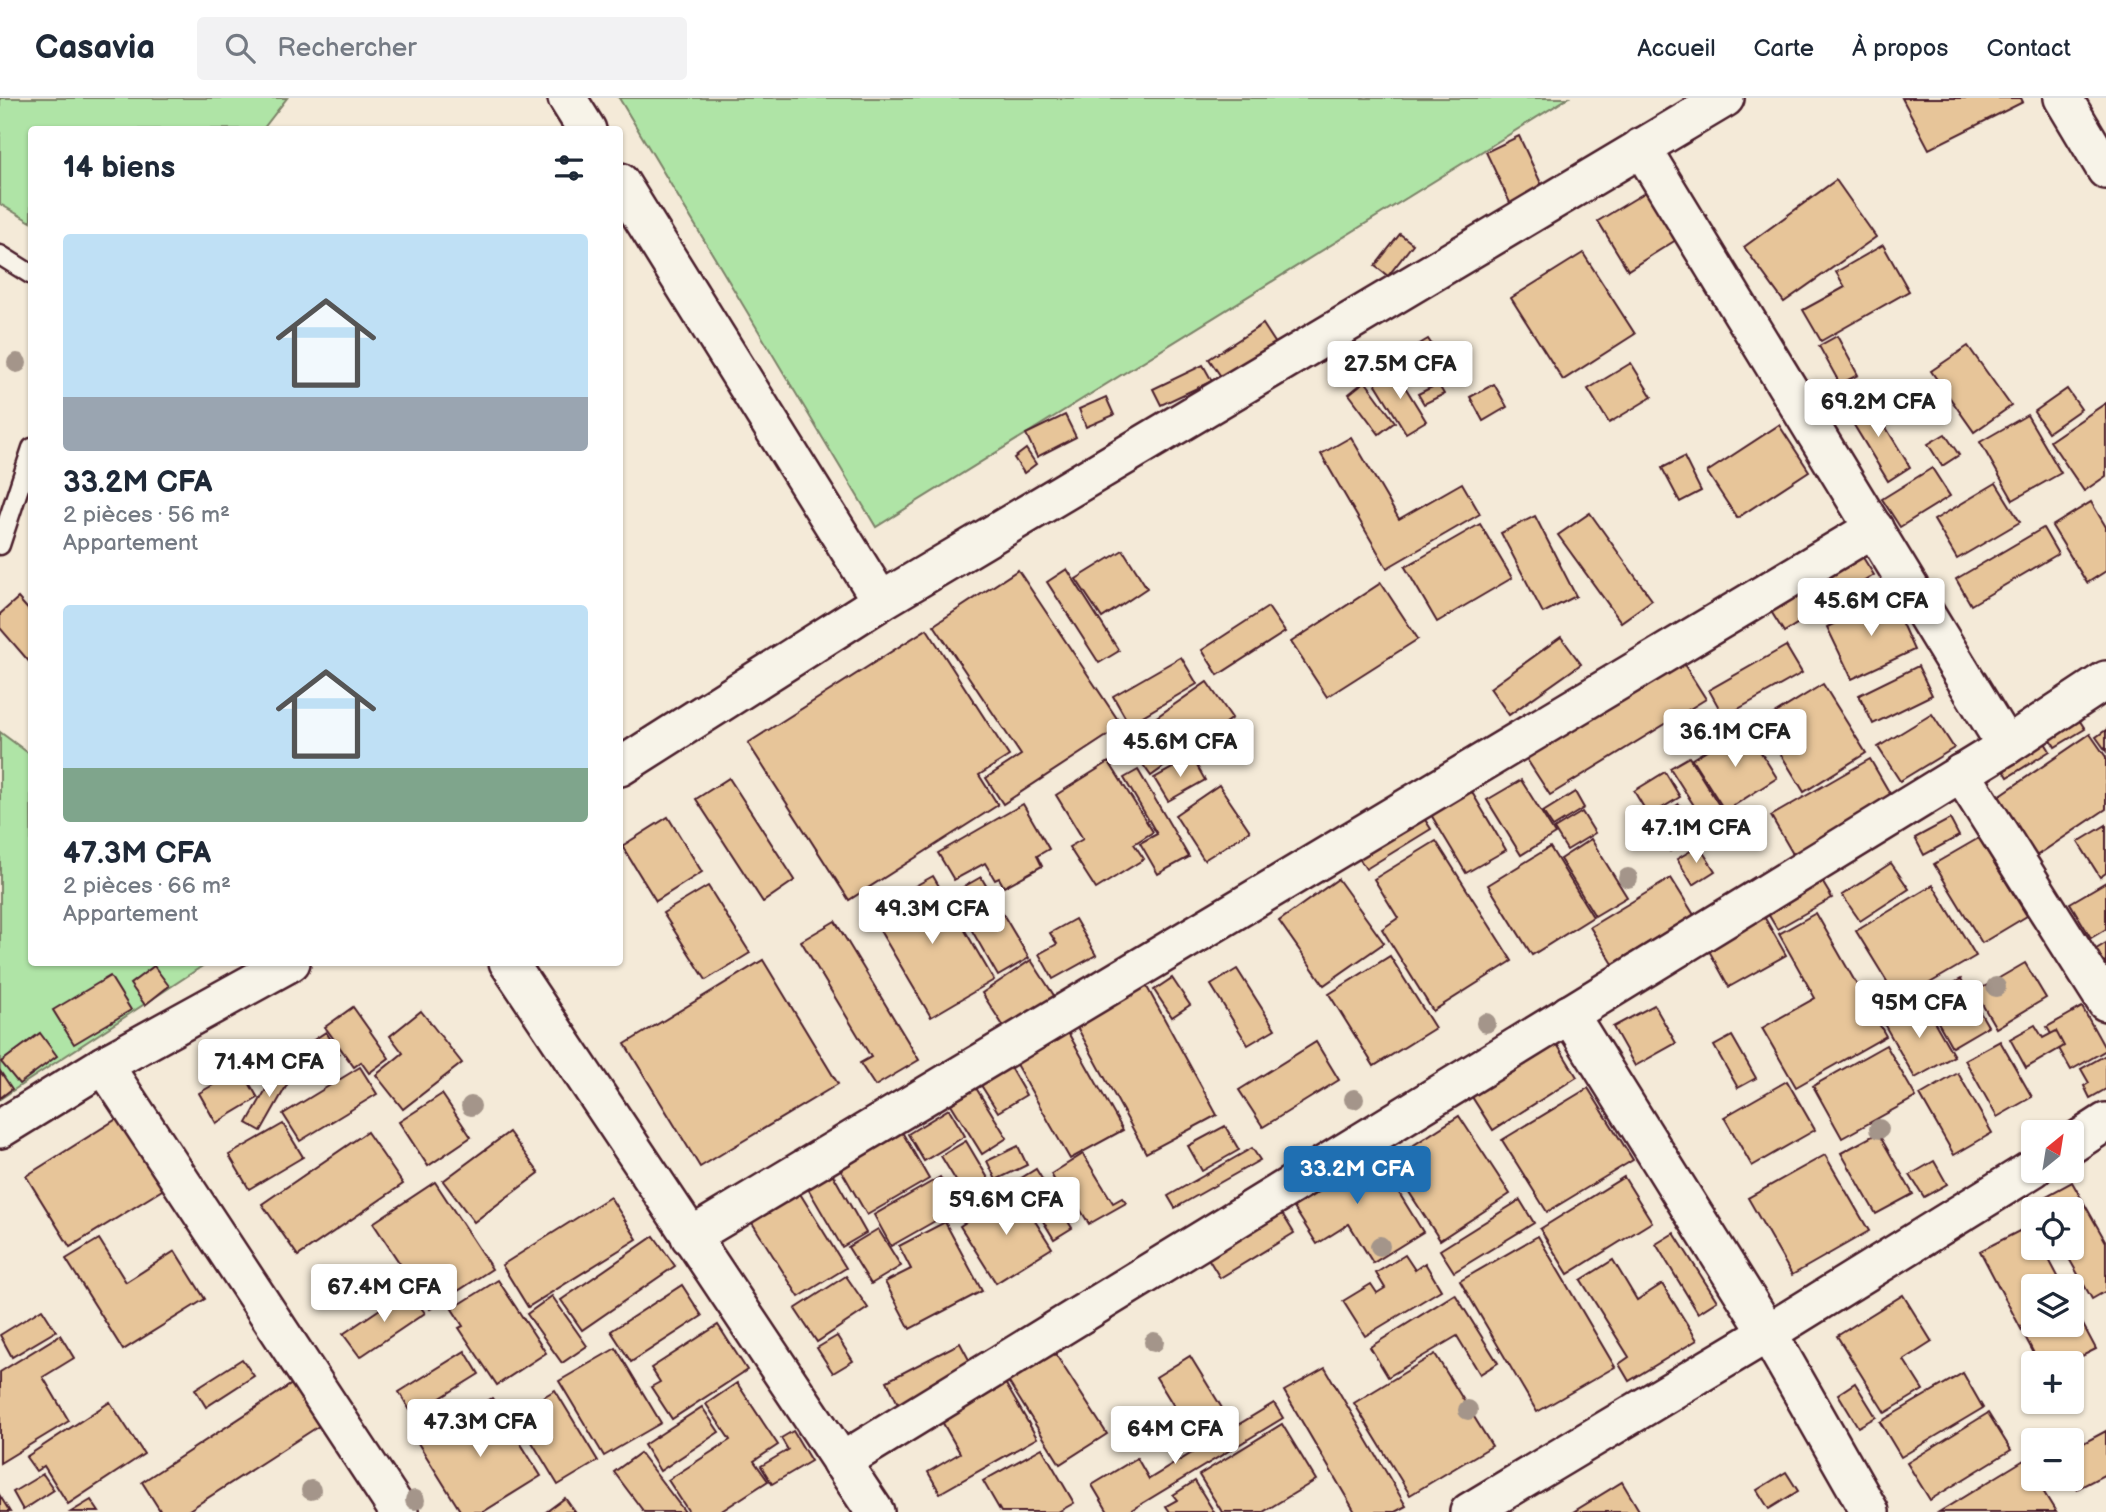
<!DOCTYPE html>
<html lang="fr">
<meta charset="utf-8">
<style>
body{margin:0;font-family:"Balsamiq Sans",sans-serif;background:#f2f2f3;color:#1f2937;height:100vh;display:flex;flex-direction:column;font-size:26px;white-space:nowrap}
*{box-sizing:border-box;margin:0}
p{font-size:23px;color:#747a83}
.icon{flex:none;width:38px;height:38px;fill:none;stroke:currentColor;stroke-width:2;stroke-linecap:round;stroke-linejoin:round}
.map{position:relative;flex:1;overflow:hidden}
.drawer{position:absolute;left:28px;top:28px;width:595px;height:840px;display:flex;flex-direction:column;background:#fff;border-radius:7px;box-shadow:0 2px 5px #0004}
.drawer>*{flex:none}
.needle{width:46px;rotate:30deg}
.fabs{position:absolute;left:2021px;top:1022px;display:grid;gap:14px}
.fabs a{display:grid;place-items:center;width:63px;height:63px;border-radius:7px;background:#fff;box-shadow:0 2px 5px #0004;font-size:35px}
.price{position:absolute;translate:-50% -60px;padding:0 16px;border-radius:7px;background:#fff;color:#222;font-size:23px;line-height:46px;filter:drop-shadow(0 2px 4px #0008)}
.price::after{content:'';position:absolute;left:50%;top:42px;width:21px;height:16px;margin-left:-10px;background:inherit;clip-path:polygon(0 0,100% 0,50% 100%)}
.price.on{background:#1f6fb2;color:#fff}
ul{padding:0;list-style:none}
li{display:grid;align-content:center;gap:14px;height:371px;padding:0 35px}
li span{display:grid;place-items:center;height:217px;border-radius:7px;color:#555}
li>.icon{margin-inline-start:auto}
span .icon{width:126px;height:126px;fill:#fffc;stroke-width:1}
li b{font-size:30px}
h2{display:flex;justify-content:space-between;align-items:center;height:84px;padding:0 35px;font-size:30px}
header{display:flex;align-items:center;gap:42px;box-sizing:border-box;height:98px;padding:0 35px;background:#fff;border-bottom:2px solid #e0e1e3}
header strong{font-size:33px}
nav{display:flex;gap:38px;margin-inline-start:auto;font-size:24px}
.search{width:490px;height:63px;background:#f2f2f3;display:flex;align-items:center;gap:18px;box-sizing:border-box;padding:0 24px;border-radius:7px;color:#747a83;font-size:26px}
.map>svg:first-child{display:block}
</style>
<header>
<strong>Casavia</strong>
<div class="search"><svg class="icon" aria-label="search" viewBox="0 0 24 24"><circle cx="10" cy="10" r="6"/><path d="M15 15l6 6"/></svg>Rechercher</div>
<nav><a>Accueil</a><a>Carte</a><a>À propos</a><a>Contact</a></nav>
</header>
<div class="map">
<svg width="2106" height="1414" viewBox="0 0 2106 1414">
<rect width="100%" height="100%" fill="#f4ead8"/>
<filter id="ink" filterUnits="userSpaceOnUse"><feTurbulence type="fractalNoise" baseFrequency=".0143" numOctaves="2"/><feDisplacementMap in="SourceGraphic" scale="14" xChannelSelector="R" yChannelSelector="G"/><feConvolveMatrix kernelMatrix="1 2 1 2 8 2 1 2 1" color-interpolation-filters="sRGB"/></filter>
<g filter="url(#ink)">
<!-- green -->
<g fill="#afe4a6" stroke="#7c8268" stroke-width="2">
<path d="M0 0H287L263 31 32 32 31 124 0 106Z"/>
<path d="M619 0H1568L876 429Z"/>
<path d="M0 634 31 657 32 864 207 865 0 1001Z"/>
</g>
<!-- building -->
<g fill="#e7c599" stroke="#4a1f2b" stroke-width="2">
<path d="M1902 0H2021L2023 4 1929 51Z"/>
<path d="M1519 38 1545 94 1512 109 1486 54Z"/>
<path d="M1836 82 1876 139 1784 204 1744 149Z"/>
<path d="M1646 94 1676 142 1628 172 1598 123Z"/>
<path d="M1400 136 1413 146 1388 178 1375 168Z"/>
<path d="M1883 147 1909 193 1821 243 1803 212 1845 189 1836 174Z"/>
<path d="M1583 155 1635 236 1563 282 1511 200Z"/>
<path d="M1263 226 1276 246 1222 280 1209 261Z"/>
<path d="M1837 238 1858 277 1840 286 1819 248Z"/>
<path d="M1428 241 1440 259 1424 270 1411 251Z"/>
<path d="M1968 248 2011 308 1974 334 1931 273Z"/>
<path d="M1631 265 1652 299 1609 325 1588 291Z"/>
<path d="M1203 267 1212 283 1161 307 1153 291Z"/>
<path d="M1394 271 1426 323 1406 335 1374 283Z"/>
<path d="M1365 283 1395 324 1379 336 1349 296Z"/>
<path d="M1438 286 1444 296 1424 306 1418 296Z"/>
<path d="M1494 286 1507 309 1483 323 1470 299Z"/>
<path d="M2067 291 2081 311 2048 334 2034 314Z"/>
<path d="M1106 299 1114 317 1086 329 1079 311Z"/>
<path d="M1868 300 1910 369 1888 383 1846 314Z"/>
<path d="M2106 305V378L2084 393 2050 343Z"/>
<path d="M1065 317 1076 339 1037 359 1026 336Z"/>
<path d="M2027 317 2061 375 2013 402 1980 344Z"/>
<path d="M1779 327 1809 373 1737 420 1707 374Z"/>
<path d="M1945 336 1959 357 1942 368 1928 346Z"/>
<path d="M1351 339 1399 421 1462 385 1480 416 1387 470 1321 356Z"/>
<path d="M1026 351 1036 366 1024 375 1014 360Z"/>
<path d="M1684 359 1701 393 1680 404 1662 370Z"/>
<path d="M1932 370 1950 398 1900 429 1882 401Z"/>
<path d="M1996 385 2020 424 1957 461 1934 422Z"/>
<path d="M2091 404 2106 429V473L2087 485 2052 428Z"/>
<path d="M1590 415 1652 502 1621 524 1558 437Z"/>
<path d="M1535 418 1576 498 1543 515 1501 435Z"/>
<path d="M1480 426 1512 480 1437 524 1405 469Z"/>
<path d="M2043 430 2058 456 1971 507 1956 481Z"/>
<path d="M1857 450 1874 477 1784 534 1767 507Z"/>
<path d="M1123 452 1147 490 1102 520 1076 481Z"/>
<path d="M1067 471 1119 553 1099 565 1047 484Z"/>
<path d="M1018 472 1122 628 1003 706 986 680 1021 657 934 527Z"/>
<path d="M1381 485 1418 541 1327 599 1291 544Z"/>
<path d="M1890 499 1914 552 1852 581 1827 529Z"/>
<path d="M18 500 32 516V567L0 530V516Z"/>
<path d="M1268 509 1285 534 1218 577 1202 552Z"/>
<path d="M927 531 1009 658 979 677 998 707 849 802 748 645Z"/>
<path d="M1561 539 1581 566 1509 617 1490 590Z"/>
<path d="M1786 548 1802 575 1724 619 1709 592Z"/>
<path d="M1181 559 1197 586 1129 626 1113 598Z"/>
<path d="M1680 560 1706 601 1550 697 1524 657Z"/>
<path d="M1918 568 1932 597 1873 626 1859 597Z"/>
<path d="M1207 584 1232 620 1151 678 1125 641Z"/>
<path d="M1823 586 1866 655 1804 694 1761 624Z"/>
<path d="M1932 616 1954 650 1900 683 1878 649Z"/>
<path d="M2076 617 2085 631 2055 649 2047 635Z"/>
<path d="M1745 629 1777 680 1725 713 1692 661Z"/>
<path d="M2106 632V653L2096 639Z"/>
<path d="M2039 635 2050 653 2008 679 1997 661Z"/>
<path d="M2090 636 2106 659V711L2036 758 1996 700Z"/>
<path d="M1192 659 1205 682 1168 703 1154 680Z"/>
<path d="M1689 659 1727 720 1709 731 1670 670Z"/>
<path d="M1870 661 1900 713 1801 770 1771 718Z"/>
<path d="M1109 664 1153 734 1134 746 1144 761 1096 791 1069 749 1083 741 1056 697Z"/>
<path d="M1138 672 1189 759 1158 776 1140 745 1157 736 1124 680Z"/>
<path d="M1665 674 1680 699 1649 718 1634 693Z"/>
<path d="M729 680 795 782 763 804 696 701Z"/>
<path d="M1521 682 1555 736 1521 757 1487 702Z"/>
<path d="M1219 687 1250 733 1204 762 1175 717Z"/>
<path d="M1470 691 1506 752 1466 775 1430 715Z"/>
<path d="M1575 694 1584 710 1553 729 1543 714Z"/>
<path d="M1023 706 1049 751 1037 758 1042 768 1004 789 999 780 995 782 985 765 954 782 938 755Z"/>
<path d="M1679 706 1699 735 1670 753 1652 724Z"/>
<path d="M1582 714 1595 735 1567 752 1554 731Z"/>
<path d="M1422 717 1431 731 1366 771 1357 757Z"/>
<path d="M668 719 702 774 656 803 622 748Z"/>
<path d="M1950 721 1959 738 1924 757 1915 740Z"/>
<path d="M2106 727V775L2100 779 2078 744Z"/>
<path d="M1979 740 2027 818 1982 845 1934 766Z"/>
<path d="M1591 741 1627 799 1595 818 1560 761Z"/>
<path d="M1436 743 1512 863 1433 913 1382 831 1398 820 1374 781Z"/>
<path d="M1699 748 1715 773 1693 787 1677 761Z"/>
<path d="M1550 749 1593 819 1532 857 1488 787Z"/>
<path d="M1891 765 1909 791 1860 823 1842 797Z"/>
<path d="M1817 775 1832 800 1777 831 1764 809Z"/>
<path d="M933 778 994 882 931 919 869 814Z"/>
<path d="M981 779 1029 860 998 878 951 796Z"/>
<path d="M1671 780 1694 817 1613 866 1590 829Z"/>
<path d="M1338 781 1384 845 1324 887 1279 823Z"/>
<path d="M2106 784V831L2091 840 2070 805Z"/>
<path d="M1933 787 1976 858 1899 903 1856 833Z"/>
<path d="M708 788 750 855 706 882 663 815Z"/>
<path d="M1758 808 1786 857 1729 889 1702 840Z"/>
<path d="M1816 815 1886 938 1796 989 1762 930 1815 900 1779 836Z"/>
<path d="M1075 821 1096 857 1053 881 1039 856 1057 846 1050 835Z"/>
<path d="M835 823 919 962 875 988 860 965 871 959 801 843Z"/>
<path d="M2106 845V877L2093 853Z"/>
<path d="M1390 858 1435 930 1374 968 1329 896Z"/>
<path d="M763 862 838 986 700 1069 625 946Z"/>
<path d="M1031 862 1055 899 1006 932 982 895Z"/>
<path d="M2025 865 2046 900 1996 930 1975 894Z"/>
<path d="M154 868 169 888 145 907 130 886Z"/>
<path d="M1237 871 1275 931 1248 947 1211 887Z"/>
<path d="M110 878 131 912 74 946 53 912Z"/>
<path d="M1142 880 1217 1017 1146 1055 1071 918Z"/>
<path d="M1172 880 1190 907 1172 919 1154 892Z"/>
<path d="M1961 881 1988 928 1952 949 1925 901Z"/>
<path d="M1923 904 1954 958 1915 980 1884 926Z"/>
<path d="M1654 907 1676 945 1635 968 1613 929Z"/>
<path d="M353 909 389 960 369 975 361 964 354 969 325 929Z"/>
<path d="M2082 909 2106 952 2071 972 2047 929Z"/>
<path d="M421 913 462 965 403 1011 376 977 403 955 390 938Z"/>
<path d="M2035 927 2043 940 2056 933 2064 948 2026 970 2010 941Z"/>
<path d="M1066 931 1123 1032 1070 1061 1013 961Z"/>
<path d="M326 934 331 942 310 955 306 947Z"/>
<path d="M40 935 57 958 19 986 1 964Z"/>
<path d="M1552 938 1577 979 1493 1032 1467 991Z"/>
<path d="M1732 938 1756 980 1738 990 1714 948Z"/>
<path d="M2000 943 2032 999 1997 1019 1965 962Z"/>
<path d="M1316 944 1339 982 1263 1029 1239 992Z"/>
<path d="M333 945 339 956 317 970 311 959Z"/>
<path d="M1886 947 1916 999 1842 1040 1813 988Z"/>
<path d="M2106 957V991L2090 1000 2084 988 2089 985 2081 971Z"/>
<path d="M1008 966 1026 997 998 1014 979 984Z"/>
<path d="M360 969 377 996 300 1043 283 1016Z"/>
<path d="M278 970 292 978 261 1033 247 1025Z"/>
<path d="M241 971 258 1000 216 1025 199 995Z"/>
<path d="M0 973 12 991 0 1000Z"/>
<path d="M1958 975 1992 1035 1954 1057 1920 997Z"/>
<path d="M1787 983 1815 1032 1752 1068 1724 1019Z"/>
<path d="M976 990 1007 1040 982 1056 951 1006Z"/>
<path d="M1588 990 1633 1062 1547 1114 1502 1042Z"/>
<path d="M442 996 471 1039 428 1068 399 1024Z"/>
<path d="M949 1011 965 1038 924 1063 908 1036Z"/>
<path d="M123 1017 167 1089 70 1149 26 1078Z"/>
<path d="M1459 1018 1510 1096 1440 1142 1389 1063Z"/>
<path d="M283 1026 303 1059 249 1091 229 1057Z"/>
<path d="M1225 1028 1239 1052 1202 1073 1188 1048Z"/>
<path d="M367 1034 403 1086 298 1158 262 1106Z"/>
<path d="M509 1034 539 1075 474 1124 443 1083Z"/>
<path d="M902 1034 929 1081 867 1117 840 1070Z"/>
<path d="M1878 1035 1913 1096 1876 1116 1841 1055Z"/>
<path d="M966 1043 992 1087 967 1101 941 1058Z"/>
<path d="M1018 1048 1027 1067 996 1082 987 1063Z"/>
<path d="M1370 1048 1423 1134 1373 1165 1349 1126 1317 1146 1287 1099Z"/>
<path d="M1252 1050 1260 1062 1175 1110 1168 1098Z"/>
<path d="M1083 1056 1113 1105 1122 1100 1126 1105 1089 1126 1069 1093 1063 1097 1051 1076Z"/>
<path d="M1825 1057 1869 1133 1792 1177 1748 1100Z"/>
<path d="M1934 1063 1947 1086 1924 1099 1910 1077Z"/>
<path d="M1036 1071 1072 1130 1054 1141 1018 1082Z"/>
<path d="M832 1075 866 1135 842 1149 807 1089Z"/>
<path d="M940 1079 958 1110 891 1148 874 1117Z"/>
<path d="M1624 1079 1652 1124 1568 1176 1540 1131Z"/>
<path d="M435 1084 492 1171 430 1211 373 1125Z"/>
<path d="M2072 1084 2106 1144V1193L2092 1201 2063 1150H2072V1111H2042L2037 1103Z"/>
<path d="M1016 1093 1052 1150 996 1185 960 1128Z"/>
<path d="M799 1094 846 1170 799 1199 751 1123Z"/>
<path d="M610 1099 637 1141 528 1209 502 1167Z"/>
<path d="M1520 1102 1534 1125 1454 1174 1440 1152Z"/>
<path d="M1277 1107 1294 1135 1220 1180 1203 1152Z"/>
<path d="M945 1124 982 1193 910 1231 885 1184 911 1171 899 1148Z"/>
<path d="M2031 1127 2034 1132V1150H2043L2063 1188H2034V1227H2072V1206L2096 1251 2068 1265H2039L1980 1153Z"/>
<path d="M878 1131 901 1168 871 1186 848 1149Z"/>
<path d="M1674 1135 1717 1203 1698 1215 1656 1146Z"/>
<path d="M654 1138 675 1168 582 1232 561 1202Z"/>
<path d="M1538 1138 1615 1269 1537 1314 1460 1183Z"/>
<path d="M99 1141 126 1184 175 1153 205 1201 123 1252 66 1161Z"/>
<path d="M1405 1157 1415 1172 1425 1165 1441 1192 1365 1238 1343 1203 1371 1186 1377 1195 1385 1190 1376 1175Z"/>
<path d="M1613 1162 1637 1202 1662 1186 1697 1242 1629 1283 1619 1266 1629 1259 1581 1182Z"/>
<path d="M846 1178 868 1210 817 1244 795 1211Z"/>
<path d="M498 1182 546 1255 497 1287 459 1230 463 1228 452 1211Z"/>
<path d="M682 1187 702 1218 631 1264 611 1233Z"/>
<path d="M408 1192 425 1215 360 1259 343 1236Z"/>
<path d="M1455 1196 1498 1265 1480 1276 1457 1238 1388 1279 1370 1249Z"/>
<path d="M1903 1197 1932 1244 1904 1262 1923 1292 1885 1315 1837 1238Z"/>
<path d="M552 1198 587 1248 562 1265 527 1216Z"/>
<path d="M42 1211 56 1233 12 1259 0 1237Z"/>
<path d="M718 1227 747 1272 672 1321 651 1289 660 1284 651 1270Z"/>
<path d="M60 1237 74 1260 43 1279 69 1323 0 1365V1274Z"/>
<path d="M837 1238 853 1263 833 1275 817 1250Z"/>
<path d="M960 1245 974 1271 900 1310 887 1283Z"/>
<path d="M1049 1246 1107 1336 1060 1366 1003 1275Z"/>
<path d="M616 1250 661 1325 604 1358 559 1283Z"/>
<path d="M465 1253 479 1276 413 1317 399 1294Z"/>
<path d="M1435 1256 1492 1348 1410 1397 1354 1305Z"/>
<path d="M1190 1258 1225 1315 1191 1336 1156 1279Z"/>
<path d="M242 1261 254 1278 206 1309 195 1291Z"/>
<path d="M1325 1270 1406 1408 1395 1414H1355L1284 1293Z"/>
<path d="M1963 1275 1983 1310 1901 1359 1880 1324Z"/>
<path d="M1000 1276 1037 1340 940 1395 928 1374 960 1355 936 1313Z"/>
<path d="M295 1284 322 1326 186 1414H161L142 1384Z"/>
<path d="M737 1285 778 1347 754 1363 768 1383 720 1414H689L668 1382 730 1342 706 1306Z"/>
<path d="M1855 1285 1876 1319 1858 1329 1838 1296Z"/>
<path d="M555 1292 598 1363 558 1387 515 1316Z"/>
<path d="M492 1300 541 1378 483 1414H461L418 1345Z"/>
<path d="M110 1304 144 1356 68 1406 44 1368 36 1373 26 1359Z"/>
<path d="M1274 1305 1283 1320 1128 1414H1108L1092 1387 1137 1360 1149 1381Z"/>
<path d="M702 1309 719 1334 660 1373 644 1347Z"/>
<path d="M1988 1315 2011 1352 1930 1402 1907 1365Z"/>
<path d="M1282 1326 1316 1382 1263 1414H1222L1199 1377Z"/>
<path d="M793 1333 811 1363 772 1386 761 1368 788 1352 781 1340Z"/>
<path d="M2106 1333V1376L2077 1391 2072 1381V1351Z"/>
<path d="M1042 1350 1074 1405 1058 1414H1001L983 1383Z"/>
<path d="M640 1355 685 1414H644L614 1374Z"/>
<path d="M2024 1362 2056 1414H1939Z"/>
<path d="M1786 1374 1798 1393 1769 1411 1757 1392Z"/>
<path d="M43 1376 54 1392 23 1412 13 1394Z"/>
<path d="M1195 1383 1214 1414H1170L1166 1408 1177 1402 1173 1397Z"/>
<path d="M1622 1384 1640 1414H1573Z"/>
<path d="M0 1398 10 1414H0Z"/>
<path d="M565 1400 575 1414H546Z"/>
<path d="M91 1402 99 1414H71Z"/>
</g>
<g fill="none" stroke-linecap="round" stroke-linejoin="round">
<!-- service casing -->
<g stroke="#4a1f2b" stroke-width="23">
<g id="service">
<path d="M0 157 32 177"/>
<path d="M0 447 32 350"/>
</g>
</g>
<!-- minor casing -->
<g stroke="#4a1f2b" stroke-width="42">
<g id="minor">
<path d="M567 0 587 32"/>
<path d="M2063 0 2106 72"/>
<path d="M1641 49 2006 648"/>
<path d="M620 84 881 503"/>
<path d="M620 669 881 503 1725 0"/>
<path d="M1961 675 2106 904"/>
<path d="M508 864 875 1414"/>
<path d="M1569 916 1768 1235 1870 1414"/>
<path d="M104 967 399 1414"/>
<path d="M0 1031 104 967 291 864"/>
<path d="M2072 1046 2106 1024"/>
<path d="M690 1139 1874 430"/>
<path d="M841 1364 2006 648 2106 582"/>
<path d="M1469 1414 1768 1235 2034 1070"/>
</g>
</g>
<!-- service -->
<use href="#service" stroke="#f7f3e8" stroke-width="18"/>
<!-- minor -->
<use href="#minor" stroke="#f7f3e8" stroke-width="37"/>
</g>
<!-- trees -->
<g fill="#a4958a">
<circle cx="17" cy="265" r="10"/>
<circle cx="1628" cy="780" r="10"/>
<circle cx="1996" cy="889" r="10"/>
<circle cx="1486" cy="925" r="10"/>
<circle cx="1354" cy="1001" r="10"/>
<circle cx="471" cy="1008" r="10"/>
<circle cx="1879" cy="1031" r="10"/>
<circle cx="1380" cy="1148" r="10"/>
<circle cx="1154" cy="1244" r="10"/>
<circle cx="1468" cy="1312" r="10"/>
<circle cx="311" cy="1392" r="10"/>
<circle cx="415" cy="1402" r="10"/>
</g>
</g>
</svg>
<div class="fabs">
<a><svg class="needle" viewBox="-14 -14 28 28"><path d="M0-13l5 13h-10z" fill="#e53935"/><path d="M0 13l5-13h-10z" fill="#747a83"/></svg></a>
<a><svg class="icon" aria-label="locate" viewBox="0 0 24 24"><circle cx="12" cy="12" r="6"/><path d="M12 2v4M12 18v4M2 12h4M18 12h4"/></svg></a>
<a><svg class="icon" aria-label="layers" viewBox="0 0 24 24"><path d="M12 4l9 5-9 5-9-5zM3 14l9 5 9-5"/></svg></a>
<a>+</a>
<a>−</a>
</div>
<b class="price" style="left:1400px;top:303px">27.5M CFA</b>
<b class="price" style="left:1878px;top:341px">69.2M CFA</b>
<b class="price" style="left:1871px;top:540px">45.6M CFA</b>
<b class="price" style="left:1735px;top:671px">36.1M CFA</b>
<b class="price" style="left:1180px;top:681px">45.6M CFA</b>
<b class="price" style="left:1696px;top:767px">47.1M CFA</b>
<b class="price" style="left:932px;top:848px">49.3M CFA</b>
<b class="price" style="left:1919px;top:942px">95M CFA</b>
<b class="price" style="left:269px;top:1001px">71.4M CFA</b>
<b class="price on" style="left:1357px;top:1108px">33.2M CFA</b>
<b class="price" style="left:1006px;top:1139px">59.6M CFA</b>
<b class="price" style="left:384px;top:1226px">67.4M CFA</b>
<b class="price" style="left:480px;top:1361px">47.3M CFA</b>
<b class="price" style="left:1175px;top:1368px">64M CFA</b>
<section class="drawer">
<h2>14 biens<svg class="icon" aria-label="filters" viewBox="0 0 24 24"><path d="M4 7h16M4 17h16"/><circle cx="9" cy="7" r="2"/><circle cx="15" cy="17" r="2"/></svg></h2>
<ul>
<li><span style="background:linear-gradient(#bfe0f5 75%,#9aa5b1 0)"><svg class="icon" aria-label="home" viewBox="0 0 24 24"><path d="M3 11l9-7 9 7M6 9v11h12V9"/></svg></span><div><b>33.2M CFA</b><p>2 pièces · 56 m²</p><p>Appartement</p></div></li>
<li><span style="background:linear-gradient(#bfe0f5 75%,#7fa58c 0)"><svg class="icon" aria-label="home" viewBox="0 0 24 24"><path d="M3 11l9-7 9 7M6 9v11h12V9"/></svg></span><div><b>47.3M CFA</b><p>2 pièces · 66 m²</p><p>Appartement</p></div></li>
</ul>
</section>
</div>
